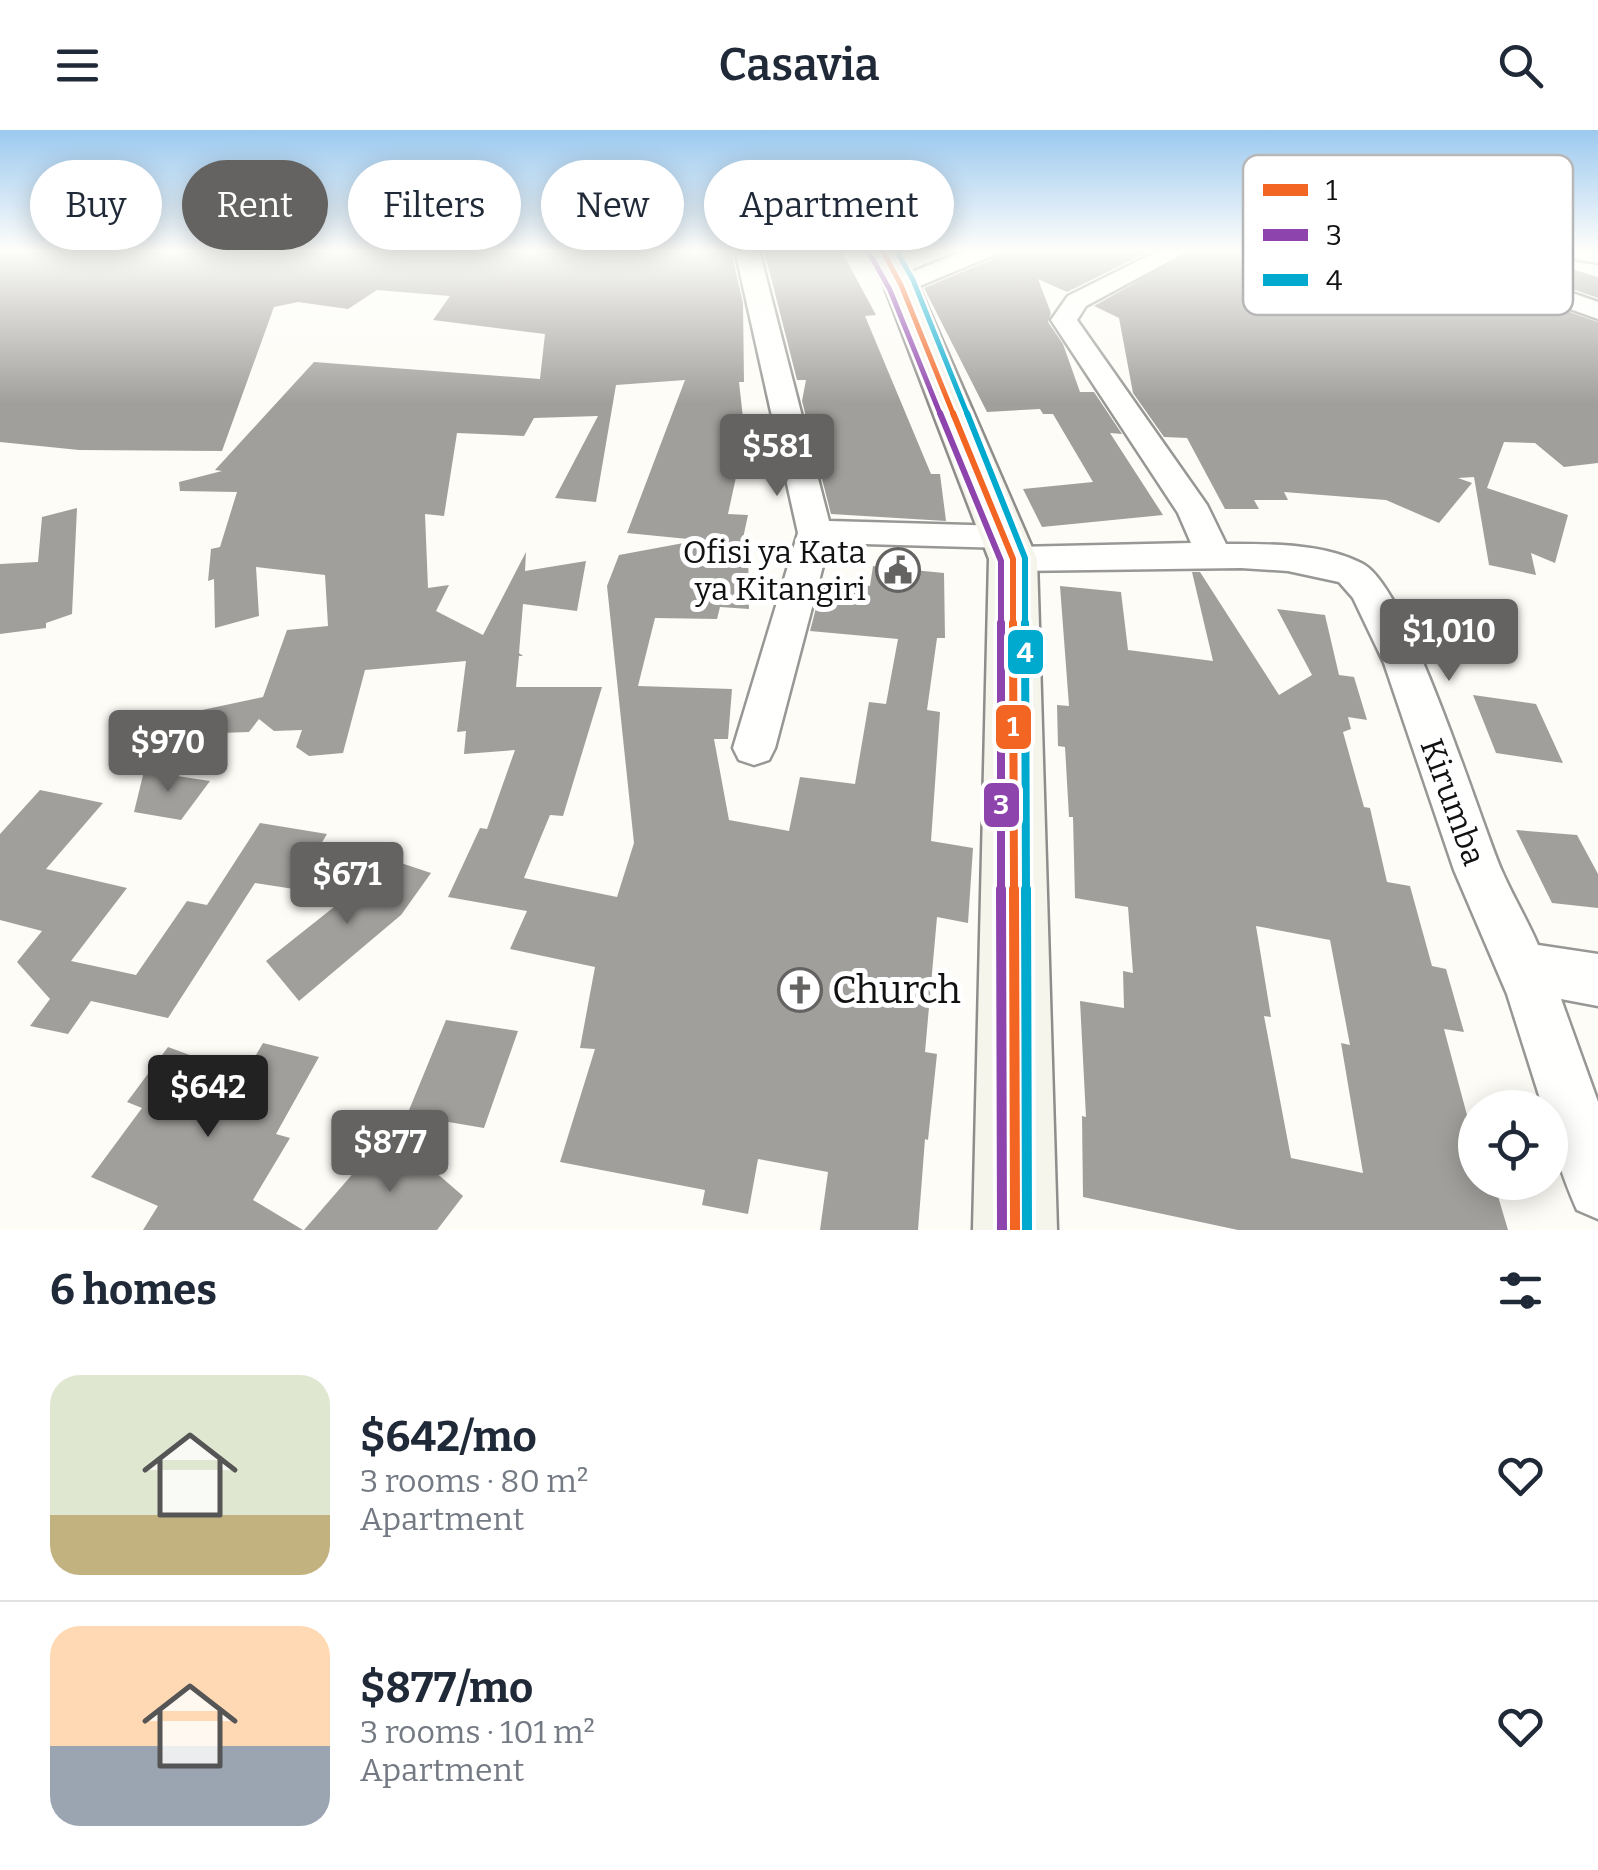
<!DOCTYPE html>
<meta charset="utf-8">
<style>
body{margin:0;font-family:Bitter,serif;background:#f6f6f7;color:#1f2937;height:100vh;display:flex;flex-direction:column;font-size:38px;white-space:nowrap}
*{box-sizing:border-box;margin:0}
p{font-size:32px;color:#747a83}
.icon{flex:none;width:55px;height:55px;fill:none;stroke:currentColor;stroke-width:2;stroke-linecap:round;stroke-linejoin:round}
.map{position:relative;height:1100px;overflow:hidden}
.side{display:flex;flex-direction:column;background:#fff;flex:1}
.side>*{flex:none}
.top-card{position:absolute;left:30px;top:30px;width:1000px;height:90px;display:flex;gap:20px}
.controls{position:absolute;left:1458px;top:960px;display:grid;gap:20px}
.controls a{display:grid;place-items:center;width:110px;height:110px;border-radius:50%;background:#fff;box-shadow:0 5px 25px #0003;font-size:50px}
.price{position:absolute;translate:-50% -85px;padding:0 22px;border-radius:10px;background:#646362;color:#fff;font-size:32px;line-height:65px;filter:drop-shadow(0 2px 5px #0008)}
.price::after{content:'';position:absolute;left:50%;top:60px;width:30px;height:22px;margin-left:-15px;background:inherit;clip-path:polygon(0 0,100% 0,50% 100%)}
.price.current{background:#222;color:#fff}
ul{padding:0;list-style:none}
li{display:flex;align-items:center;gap:30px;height:250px;padding:0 50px}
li+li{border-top:2px solid #e0e1e3}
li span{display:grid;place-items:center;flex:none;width:280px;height:200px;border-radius:30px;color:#555}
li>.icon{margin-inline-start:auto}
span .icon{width:120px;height:120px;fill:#fffc;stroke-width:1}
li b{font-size:42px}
h2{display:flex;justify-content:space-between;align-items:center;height:120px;padding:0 50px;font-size:42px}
.chip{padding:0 35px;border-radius:45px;background:#fff;box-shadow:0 5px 25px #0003;font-size:35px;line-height:90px}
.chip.current{background:#646362;color:#fff}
header{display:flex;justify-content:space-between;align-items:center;height:130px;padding:0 50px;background:#fff;font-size:45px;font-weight:600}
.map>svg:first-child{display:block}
</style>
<header><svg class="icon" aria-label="menu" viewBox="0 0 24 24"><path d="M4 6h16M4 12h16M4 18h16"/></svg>Casavia<svg class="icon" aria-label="search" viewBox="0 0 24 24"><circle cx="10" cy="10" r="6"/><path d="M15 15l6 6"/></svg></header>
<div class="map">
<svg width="1598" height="1100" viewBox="0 0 1598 1100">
<rect width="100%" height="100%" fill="#fdfcf7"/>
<!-- building -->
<g fill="#a19f9c" fill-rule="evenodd">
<path d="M0 120 731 121 743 173 744 252H739L745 306 728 384 748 385 742 413H748L749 479 720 477 717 489 655 488 638 556 732 559 728 609H714L729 690 789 701 800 647 855 654 869 572 886 574 898 509 810 501 823 451 870 456 873 436 944 443 945 508H937L927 580 940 582 931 711 973 718 968 793 937 787 925 922 937 924 928 1010 925 1009 918 1100H820L828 1042 758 1029 748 1084 702 1075 705 1060 560 1032 595 919 580 918 595 837 510 819 527 781 448 767 480 698 487 699 515 620 464 624 466 601 457 602 466 531 365 540 343 623 309 626 296 617 302 600 274 601 259 589 249 602 161 605 160 589 263 567 287 500 328 496 325 445 256 437 259 486 215 498 214 449 208 451 211 419 220 417 237 362 180 361 179 352 222 341 215 340 314 232 540 249 545 204 433 190 450 166 377 160 348 179 298 172 274 177 222 321 79 320 0 312ZM685 250 627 403 688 409 689 412 619 425 607 456 634 713 617 767 524 748 550 685 563 686 602 557H516L519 526H523L519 523 523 474 577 481 586 431 525 441 526 422 483 505 436 481 449 455 428 458 425 384 444 386 457 303 524 306 534 288 598 286 555 368 596 372 616 255Z"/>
<path d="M764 120H841L876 185 865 186 931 344H940L946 391 831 384 802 271 806 250H797Z"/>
<path d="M1002 120H1152L1067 162 1038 149 1051 183 1048 192 1063 214 1080 262H1094L1122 304 1110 303 1163 385 1042 397 1023 359 1093 352 1053 284H1043L1040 279 987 282 924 158 995 128Z"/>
<path d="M1193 120H1411L1418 129 1598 192V333L1564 337 1535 313 1504 312 1487 358 1568 385 1555 433 1531 423 1536 445 1489 435 1474 347 1458 348 1472 353 1439 393 1386 370 1284 362 1288 370H1254L1259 379H1225L1187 308 1164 307 1133 263 1119 188 1094 176Z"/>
<path d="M1460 120 1543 122 1549 129 1561 131 1565 137 1598 147V168Z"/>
<path d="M77 378 72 484 46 493V498L0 504V434L38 432 42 387Z"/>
<path d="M1192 442H1200L1279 565 1312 545 1277 479 1325 485 1339 545 1354 547 1367 590 1348 587 1351 599 1343 602 1364 677 1370 678 1387 752 1410 756 1432 836 1446 839 1464 902 1444 899 1475 1015V1052L1495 1056 1508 1100H1238L1083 1067 1082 986 1086 987 1080 871 1124 878 1123 841 1133 843 1128 777 1075 768 1073 687H1069L1065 617 1058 616 1057 575 1069 576 1060 456 1121 462 1128 520 1213 531ZM1256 796 1330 810 1350 915 1341 913 1363 1043 1291 1028 1264 886 1271 887Z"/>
<path d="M1473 565 1536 574 1563 633 1496 623Z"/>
<path d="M144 641 210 651 181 690 134 682Z"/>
<path d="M40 660 103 673 46 739 127 758 71 831 136 845 187 771 207 775 260 693 327 704 294 759 255 753 168 888 91 871 68 904 30 896 50 869 17 832 42 801 0 790V704Z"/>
<path d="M1516 700 1577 705 1598 744V778L1552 773Z"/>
<path d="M383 727 431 743 401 785 299 871 266 831 363 754Z"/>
<path d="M446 890 518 901 484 998 407 985Z"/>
<path d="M263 913 319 927 276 1004 290 1008 253 1070 303 1100H143L158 1076 91 1047 142 978 127 972 168 917 244 945Z"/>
<path d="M389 1002 463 1066 437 1100H304Z"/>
</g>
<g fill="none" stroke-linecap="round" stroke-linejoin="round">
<!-- street casing -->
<g stroke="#979795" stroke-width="5">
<g id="street">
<path d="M735 120H759L829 391 1005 396 1017 399 1022 407 1017 415 1005 418 829 413 775 618 769 630 754 635 739 630 733 618 798 403Z"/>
<path d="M966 120H998L994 125 910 160H892L889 155 892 150Z"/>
<path d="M1160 120H1190L1086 176 1077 190 1207 375 1226 414C1269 414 1324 413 1363 434 1409 459 1477 682 1501 739 1512 765 1527 789 1538 815L1598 824V876L1561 869 1598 972V1089L1577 1080C1563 1048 1550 1013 1550 978H1543L1507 864 1454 740 1384 533 1353 468 1339 452 1288 441 1241 438 1013 441 1001 437 995 429 1001 421 1013 417 1191 413 1178 383 1051 190 1068 166Z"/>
<path d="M1415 120H1449L1598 172V189L1419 125Z"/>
<path d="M1546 120H1598V133L1550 125Z"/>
</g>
</g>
<!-- secondary casing -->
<g stroke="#8e8d8b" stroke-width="5">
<path id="secondary" d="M866 120H898L918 155 1037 429 1057 1100H973L989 429 884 155Z"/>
</g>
<!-- street -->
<use href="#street" fill="#fffffe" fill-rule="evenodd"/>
<!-- secondary -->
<use href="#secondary" fill="#f6f5eb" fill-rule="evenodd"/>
<!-- bus-1-far3 casing -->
<g stroke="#fff" stroke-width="10">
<path id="bus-1-far3" d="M882 120 901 155 954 286"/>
</g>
<!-- bus-1-far2 casing -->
<g stroke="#fff" stroke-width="12">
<path id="bus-1-far2" d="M953 283 1013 429V495"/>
</g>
<!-- bus-1-far1 casing -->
<g stroke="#fff" stroke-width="15">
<path id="bus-1-far1" d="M1013 493 1014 762"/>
</g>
<!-- bus-1 casing -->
<g stroke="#fff" stroke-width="18">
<path id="bus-1" d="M1014 759 1015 1100"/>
</g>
<!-- bus-2-far3 casing -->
<g stroke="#fff" stroke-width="10">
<path id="bus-2-far3" d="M871 126 890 160 941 286"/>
</g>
<!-- bus-2-far2 casing -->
<g stroke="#fff" stroke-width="12">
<path id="bus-2-far2" d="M940 283 1001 431V495"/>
</g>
<!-- bus-2-far1 casing -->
<g stroke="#fff" stroke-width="15">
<path id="bus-2-far1" d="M1001 493V762"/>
</g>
<!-- bus-2 casing -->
<g stroke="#fff" stroke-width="18">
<path id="bus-2" d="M1001 759 1002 1100"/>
</g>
<!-- bus-3-far3 casing -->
<g stroke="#fff" stroke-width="10">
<path id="bus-3-far3" d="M896 120 913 150 968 286"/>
</g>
<!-- bus-3-far2 casing -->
<g stroke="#fff" stroke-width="12">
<path id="bus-3-far2" d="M967 283 1025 428V495"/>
</g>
<!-- bus-3-far1 casing -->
<g stroke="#fff" stroke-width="15">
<path id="bus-3-far1" d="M1025 493 1026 762"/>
</g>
<!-- bus-3 casing -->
<g stroke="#fff" stroke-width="18">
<path id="bus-3" d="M1026 759 1027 1100"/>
</g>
<!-- bus-1-far3 -->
<use href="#bus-1-far3" stroke="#f26522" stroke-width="5"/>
<!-- bus-1-far2 -->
<use href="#bus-1-far2" stroke="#f26522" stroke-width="6"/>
<!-- bus-1-far1 -->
<use href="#bus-1-far1" stroke="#f26522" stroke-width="8"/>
<!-- bus-1 -->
<use href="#bus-1" stroke="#f26522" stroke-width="10"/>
<!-- bus-2-far3 -->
<use href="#bus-2-far3" stroke="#8e44ad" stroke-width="5"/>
<!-- bus-2-far2 -->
<use href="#bus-2-far2" stroke="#8e44ad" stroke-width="6"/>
<!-- bus-2-far1 -->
<use href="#bus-2-far1" stroke="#8e44ad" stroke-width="8"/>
<!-- bus-2 -->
<use href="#bus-2" stroke="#8e44ad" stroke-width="10"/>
<!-- bus-3-far3 -->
<use href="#bus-3-far3" stroke="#00a9ce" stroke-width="5"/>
<!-- bus-3-far2 -->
<use href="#bus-3-far2" stroke="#00a9ce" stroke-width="6"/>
<!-- bus-3-far1 -->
<use href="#bus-3-far1" stroke="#00a9ce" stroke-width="8"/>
<!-- bus-3 -->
<use href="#bus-3" stroke="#00a9ce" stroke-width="10"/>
</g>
<!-- sky -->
<linearGradient id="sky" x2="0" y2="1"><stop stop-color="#9cc9ef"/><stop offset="0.44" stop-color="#fefefb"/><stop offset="1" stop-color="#fefefb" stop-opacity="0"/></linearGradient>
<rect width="1598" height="274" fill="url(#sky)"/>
<!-- icons -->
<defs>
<g id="civic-ring" transform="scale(2.25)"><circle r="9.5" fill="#fff" stroke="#646362" stroke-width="1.5"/><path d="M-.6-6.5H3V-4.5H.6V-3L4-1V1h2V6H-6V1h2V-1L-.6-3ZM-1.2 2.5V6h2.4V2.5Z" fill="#646362"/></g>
<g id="church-ring" transform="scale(2.25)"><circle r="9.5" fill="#fff" stroke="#646362" stroke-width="1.5"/><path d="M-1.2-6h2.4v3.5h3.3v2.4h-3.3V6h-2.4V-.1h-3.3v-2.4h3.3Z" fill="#646362"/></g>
</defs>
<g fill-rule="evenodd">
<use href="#civic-ring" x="898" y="440"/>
<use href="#church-ring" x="800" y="860"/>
</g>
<g text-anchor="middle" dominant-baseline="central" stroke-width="10" stroke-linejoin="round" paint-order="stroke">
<!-- poi labels -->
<g font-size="32" fill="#111" stroke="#fff" text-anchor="end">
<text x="866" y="422">Ofisi ya Kata<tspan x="866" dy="37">ya Kitangiri</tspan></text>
</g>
<!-- street labels -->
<g font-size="32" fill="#111" stroke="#fff">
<text transform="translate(1453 672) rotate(70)">Kirumba</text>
</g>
<!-- near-poi labels -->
<g font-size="38" fill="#111" stroke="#fff" text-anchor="start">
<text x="832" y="860">Church</text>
</g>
</g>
<!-- legend -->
<rect x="1243" y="25" width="330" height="160" rx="15" fill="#fff" stroke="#b8b8b8" stroke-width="2.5"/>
<rect x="1263" y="54" width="45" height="12" fill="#f26522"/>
<rect x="1263" y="99" width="45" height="12" fill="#8e44ad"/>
<rect x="1263" y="144" width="45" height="12" fill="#00a9ce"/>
<g font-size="28" fill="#111">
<text x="1326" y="70">1</text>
<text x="1326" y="115">3</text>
<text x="1326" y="160">4</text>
</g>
<g stroke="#fff" stroke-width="4">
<rect x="1006" y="498" width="39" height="48" rx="10" fill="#00a9ce"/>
<rect x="994" y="573" width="39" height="48" rx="10" fill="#f26522"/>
<rect x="982" y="651" width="39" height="48" rx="10" fill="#8e44ad"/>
</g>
<g font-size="28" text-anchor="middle" font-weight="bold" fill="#fff">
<text x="1025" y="532">4</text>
<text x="1013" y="606">1</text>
<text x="1001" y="684">3</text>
</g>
</svg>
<div class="controls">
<a><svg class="icon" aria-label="locate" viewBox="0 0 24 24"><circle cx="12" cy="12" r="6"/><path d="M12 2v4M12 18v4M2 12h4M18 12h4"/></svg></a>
</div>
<b class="price" style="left:777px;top:369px">$581</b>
<b class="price" style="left:1449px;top:554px">$1,010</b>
<b class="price" style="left:168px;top:665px">$970</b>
<b class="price" style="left:347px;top:797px">$671</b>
<b class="price current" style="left:208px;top:1010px">$642</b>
<b class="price" style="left:390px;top:1065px">$877</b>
<div class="top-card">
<a class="chip">Buy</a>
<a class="chip current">Rent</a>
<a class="chip">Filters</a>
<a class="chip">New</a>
<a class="chip">Apartment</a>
</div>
</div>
<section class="side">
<h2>6 homes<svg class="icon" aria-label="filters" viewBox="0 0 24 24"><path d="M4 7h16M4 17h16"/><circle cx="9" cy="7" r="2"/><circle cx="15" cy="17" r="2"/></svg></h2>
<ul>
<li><span style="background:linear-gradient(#dfe7d0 70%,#c2b280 0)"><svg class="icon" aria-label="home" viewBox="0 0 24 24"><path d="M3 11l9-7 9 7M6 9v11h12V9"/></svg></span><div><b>$642/mo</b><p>3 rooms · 80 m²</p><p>Apartment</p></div><svg class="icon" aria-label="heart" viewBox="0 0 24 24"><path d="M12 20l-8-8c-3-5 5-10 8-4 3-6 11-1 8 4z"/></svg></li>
<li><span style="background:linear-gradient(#ffd9b3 60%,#9aa5b1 0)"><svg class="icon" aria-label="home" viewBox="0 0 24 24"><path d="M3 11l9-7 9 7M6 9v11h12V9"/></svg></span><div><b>$877/mo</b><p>3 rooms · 101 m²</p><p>Apartment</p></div><svg class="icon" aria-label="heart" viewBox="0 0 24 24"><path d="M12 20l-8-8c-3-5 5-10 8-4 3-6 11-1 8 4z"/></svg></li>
</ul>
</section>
